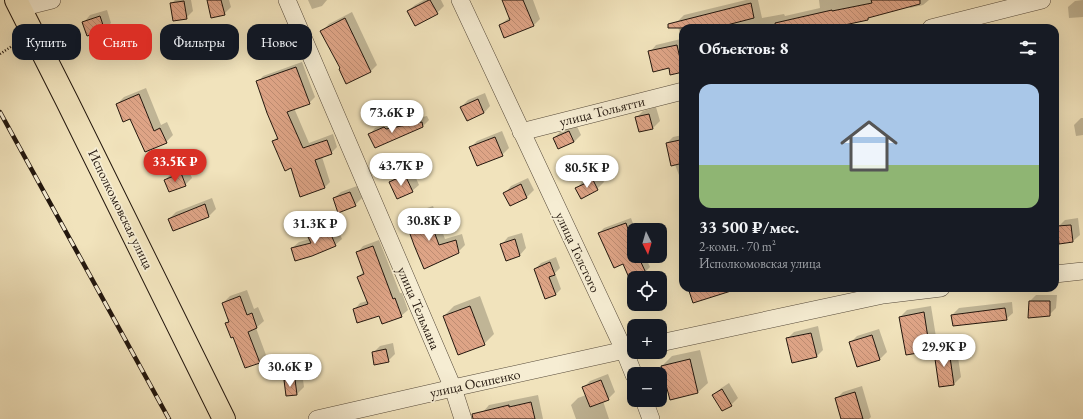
<!DOCTYPE html>
<html lang="ru">
<meta charset="utf-8">
<style>
body{margin:0;font-family:"EB Garamond",serif;background:#20242c;color:#f1f3f6;height:100vh;display:flex;flex-direction:column;font-size:15px;white-space:nowrap}
*{box-sizing:border-box;margin:0}
p{font-size:13px;color:#9ea1a6}
.icon{flex:none;width:22px;height:22px;fill:none;stroke:currentColor;stroke-width:2;stroke-linecap:round;stroke-linejoin:round}
.map{position:relative;flex:1;overflow:hidden}
.side{position:absolute;left:679px;top:24px;width:380px;height:268px;display:flex;flex-direction:column;background:#171b24;border-radius:12px;box-shadow:0 4px 16px #0002}
.side>*{flex:none}
.hud{position:absolute;left:12px;top:24px;width:380px;height:36px;display:flex;gap:8px}
.needle{width:26px;rotate:175deg}
.controls{position:absolute;left:627px;top:223px;display:grid;gap:8px}
.controls a{display:grid;place-items:center;width:40px;height:40px;border-radius:8px;background:#171b24;box-shadow:0 4px 16px #0002;font-size:20px}
.price{position:absolute;translate:-50% -34px;padding:0 9px;border-radius:14px;background:#fff;color:#222;font-size:13px;line-height:26px;filter:drop-shadow(0 1px 2px #0008)}
.price::after{content:'';position:absolute;left:50%;top:24px;width:12px;height:9px;margin-left:-6px;background:inherit;clip-path:polygon(0 0,100% 0,50% 100%)}
.price.current{background:#d93025;color:#fff}
ul{padding:0;list-style:none}
li{display:grid;align-content:center;gap:8px;height:212px;padding:0 20px}
li span{display:grid;place-items:center;height:124px;border-radius:12px;color:#555}
li>.icon{margin-inline-start:auto}
span .icon{width:72px;height:72px;fill:#fffc;stroke-width:1}
li b{font-size:17px}
h2{display:flex;justify-content:space-between;align-items:center;height:48px;padding:0 20px;font-size:17px}
.tag{padding:0 14px;border-radius:12px;background:#171b24;box-shadow:0 4px 16px #0002;font-size:14px;line-height:36px}
.tag.current{background:#d93025;color:#fff}
.map>svg:first-child{display:block}
</style>
<div class="map">
<svg width="1083" height="419" viewBox="0 0 1083 419">
<defs>
<pattern id="building-back-hatch" width="6" height="6" patternUnits="userSpaceOnUse"><rect width="6" height="6" fill="#dea486"/><path d="M-1 5l2 2M0 0l6 6M5-1l2 2" fill="none" stroke="#be8c72"/></pattern>
</defs>
<rect width="100%" height="100%" fill="#f1e3bc"/>
<filter id="stains"><feTurbulence type="fractalNoise" baseFrequency=".005" numOctaves="4"/><feColorMatrix values="0 0 0 0 .2 0 0 0 0 .09 0 0 0 0 .02 0 0 0 .5 -.17"/></filter>
<radialGradient id="worn" r=".72"><stop offset=".6" stop-color="#630" stop-opacity="0"/><stop offset="1" stop-color="#630" stop-opacity=".3"/></radialGradient>
<!-- shadow -->
<g fill="#0003">
<path d="M175 0H191L193 11 186 18 171 4Z"/>
<path d="M208 0H229L231 7 224 14Z"/>
<path d="M308 0H327L322 6 312 9Z"/>
<path d="M424 0H441L444 6 437 13 408 11 415 5Z"/>
<path d="M503 0H533L540 19 533 26 500 25 510 17Z"/>
<path d="M746 0H758L762 18 784 14 785 16 820 8 819 0H929L923 5 910 8 909 6 870 16 868 19 829 28H738V25L725 28H683V70L671 73 670 67 650 52 656 45 681 39 677 22 684 15Z"/>
<path d="M1083 0V17L1069 18 1068 7 1075 1Z"/>
<path d="M107 10 111 23 104 30 84 22 90 15Z"/>
<path d="M352 12 377 65 370 72 341 68 322 31 329 24Z"/>
<path d="M1010 24 1011 28H998L1000 26Z"/>
<path d="M147 34 150 43 146 47 121 43 124 40Z"/>
<path d="M302 62 315 97 309 103 294 108 309 143 333 134 337 147 331 153 322 157 330 182 324 188 291 167 273 141 278 136 258 82 263 76Z"/>
<path d="M146 88 161 125 167 122 173 135 166 142 131 118 117 104 124 97Z"/>
<path d="M485 93 490 106 484 113 461 107 468 100Z"/>
<path d="M656 107 660 121 653 128 640 131 636 118 643 111Z"/>
<path d="M427 116 429 120 423 126 375 147 370 134 375 128 390 122 391 124Z"/>
<path d="M1081 118H1083V135L1076 136 1074 125Z"/>
<path d="M576 124 581 135 574 142 554 138 561 131Z"/>
<path d="M502 131 509 148 502 155 470 148 477 141Z"/>
<path d="M683 135V186L667 143 673 137Z"/>
<path d="M187 167 192 178 185 185 165 180 172 173Z"/>
<path d="M412 169 419 185 412 191 390 183 397 176Z"/>
<path d="M600 173 604 182 597 189 577 188 583 181Z"/>
<path d="M528 178 534 190 527 197 511 205 505 193 511 186Z"/>
<path d="M357 186 362 198 355 205 334 198 341 192Z"/>
<path d="M212 198 216 209 209 216 174 229 169 219 176 212Z"/>
<path d="M433 206 445 239 462 234 465 245 458 252 425 267 406 220 412 213Z"/>
<path d="M631 218 635 229 634 230V256H645L650 267 645 272 623 262 599 233 604 228Z"/>
<path d="M1078 218 1080 235 1073 241 1058 227 1065 220Z"/>
<path d="M335 223 342 239 335 245 292 248 299 242 310 239V237L316 231Z"/>
<path d="M522 233 526 248 520 255 502 244 508 237Z"/>
<path d="M379 240 400 293H402L408 310 401 316 379 315 354 310 360 303 367 301 358 277 364 271 357 253 363 246Z"/>
<path d="M556 257 560 268 555 273 561 289 555 295 535 269 541 263Z"/>
<path d="M247 290 254 309 258 307 264 321 256 328 266 355 259 362 234 336 226 323 230 320 223 303 230 296Z"/>
<path d="M1036 295H1057L1056 308 1049 315 1030 301Z"/>
<path d="M480 296 494 334 484 344 444 316 454 306Z"/>
<path d="M1012 302 1013 313 1006 319 952 315 959 308Z"/>
<path d="M931 306 937 343 930 350 907 354 900 317 907 310Z"/>
<path d="M818 326 823 350 816 357 787 339 794 332Z"/>
<path d="M879 329 887 352 880 359 858 366 850 343 857 336Z"/>
<path d="M393 343 395 354 388 361 373 353 380 346Z"/>
<path d="M956 344 961 377 954 384 936 353 942 346Z"/>
<path d="M700 350 708 383 697 393 662 366 672 356Z"/>
<path d="M302 372 304 387 297 394 285 380 292 374Z"/>
<path d="M608 374 615 392 608 399 603 401 609 419H576L571 405 578 398 586 395 583 388 590 381Z"/>
<path d="M729 383 738 398 731 405 713 395 720 389Z"/>
<path d="M862 386 871 417 869 419H842L836 399 843 392Z"/>
<path d="M538 395 543 419H484L483 412 489 405Z"/>
</g>
<!-- building -->
<g fill="url(#building-back-hatch)" stroke="#23170e">
<path d="M207 0H221L225 15 211 18Z"/>
<path d="M429 0H430L438 14 415 26 407 11Z"/>
<path d="M502 0H523L534 26 504 38 499 25 510 20Z"/>
<path d="M871 0H920V4L868 18V20L835 27V28H776L775 23 832 10V11L872 3Z"/>
<path d="M184 1 187 19 173 21 170 3Z"/>
<path d="M751 3 754 18 727 25V28H668V24Z"/>
<path d="M100 16 105 31 87 36 82 22Z"/>
<path d="M345 18 371 72 346 84 339 69 340 68 320 31Z"/>
<path d="M144 36 147 48 123 54 120 43Z"/>
<path d="M677 45 683 72 670 75 669 68 653 72 648 51Z"/>
<path d="M296 67 310 104 287 112 303 148 327 140 332 154 315 160 325 188 300 197 291 168 285 171 272 141 278 139 267 113 256 81Z"/>
<path d="M139 94 154 131 160 128 167 143 145 152 130 119 123 122 116 104Z"/>
<path d="M478 99 484 113 467 121 460 107Z"/>
<path d="M649 114 653 129 639 132 635 117Z"/>
<path d="M422 122 423 127 375 148 368 134 384 127 386 129Z"/>
<path d="M569 131 574 142 558 149 553 138Z"/>
<path d="M495 137 503 156 477 166 469 147Z"/>
<path d="M680 140 683 152V163L671 166 666 143Z"/>
<path d="M181 173 186 186 169 192 164 180Z"/>
<path d="M405 175 413 192 397 199 389 182Z"/>
<path d="M593 180 598 190 581 199 575 188Z"/>
<path d="M521 184 527 198 510 206 503 193Z"/>
<path d="M350 192 356 206 338 213 333 198Z"/>
<path d="M205 204 209 217 173 231 168 219Z"/>
<path d="M427 212 439 245 456 240 459 253 424 269 414 245 405 220Z"/>
<path d="M626 223 630 235 629 236 634 248V256H638L646 273 630 280 623 264 614 268 598 233Z"/>
<path d="M1071 225 1073 242 1059 244 1057 226Z"/>
<path d="M328 228 336 246 312 256 295 261 291 248 311 243 308 237Z"/>
<path d="M515 239 520 256 506 261 500 244Z"/>
<path d="M373 246 393 299 395 298 402 317 382 324 379 316 357 323 353 309 368 304 357 277 364 274 356 252Z"/>
<path d="M550 262 555 275 549 277 556 295 545 299 534 269Z"/>
<path d="M688 288H730L731 291 693 303Z"/>
<path d="M240 296 247 315 252 313 257 328 248 332 260 363 245 368 233 337 231 338 225 323 229 322 222 303Z"/>
<path d="M1029 301H1050V316L1028 318Z"/>
<path d="M470 306 485 345 458 355 443 316Z"/>
<path d="M1005 308 1007 320 953 326 951 315Z"/>
<path d="M924 312 930 351 906 355 899 317Z"/>
<path d="M811 333 817 357 792 363 786 338Z"/>
<path d="M872 335 880 360 857 367 849 342Z"/>
<path d="M386 349 389 362 374 365 372 352Z"/>
<path d="M949 350 954 385 939 387 934 352Z"/>
<path d="M690 359 698 393 670 400 661 366Z"/>
<path d="M295 379 297 395 286 396 284 380Z"/>
<path d="M601 380 609 400 590 407 582 387Z"/>
<path d="M722 389 732 406 722 411 712 395Z"/>
<path d="M855 392 863 419H841L835 398Z"/>
<path d="M531 402 535 419H473L472 414 509 405V407Z"/>
</g>
<g fill="none" stroke-linecap="round" stroke-linejoin="round">
<!-- street casing -->
<g stroke="#564a3a" stroke-width="18">
<g id="street">
<path d="M287 0 453 388 463 419"/>
<path d="M460 0 624 350 634 375"/>
<path d="M20 8 52 0"/>
<path d="M931 28 1042 0"/>
<path d="M521 132 683 91"/>
<path d="M1055 274 1083 271"/>
<path d="M660 343 883 295 941 288"/>
<path d="M644 400 651 419"/>
<path d="M317 419 453 388 634 348"/>
</g>
</g>
<!-- primary casing -->
<g stroke="#23170e" stroke-width="24">
<path id="primary" d="M16 0 67 101 224 419"/>
</g>
<!-- path -->
<path stroke="#23170e" stroke-width="2.5" stroke-dasharray="1 2" stroke-linecap="butt" d="M0 54 18 42"/>
<!-- street -->
<use href="#street" stroke="#f6edd3" stroke-width="17"/>
<!-- primary -->
<use href="#primary" stroke="#f1e3bc" stroke-width="22"/>
<!-- rail casing -->
<g stroke="#23170e" stroke-width="4.5">
<path id="rail" d="M0 112 169 419"/>
</g>
<!-- rail -->
<use href="#rail" stroke="#f6edd3" stroke-width="3" stroke-dasharray="9" stroke-linecap="butt"/>
</g>
<g text-anchor="middle" dominant-baseline="central" stroke-width="3.5" stroke-linejoin="round" paint-order="stroke">
<!-- street labels -->
<g font-size="14" fill="#23170e" stroke="#f6edd3">
<text transform="translate(602 111) rotate(-14)">улица Тольятти</text>
<text transform="translate(121 209) rotate(64)">Исполкомовская улица</text>
<text transform="translate(578 252) rotate(65)">улица Толстого</text>
<text transform="translate(419 308) rotate(67)">улица Тельмана</text>
<text transform="translate(475 383) rotate(-12)">улица Осипенко</text>
</g>
</g>
<rect width="100%" height="100%" filter="url(#stains)"/>
<rect width="100%" height="100%" fill="url(#worn)"/>
</svg>
<div class="controls">
<a><svg class="needle" viewBox="-14 -14 28 28"><path d="M0-13l5 13h-10z" fill="#e53935"/><path d="M0 13l5-13h-10z" fill="#9ea1a6"/></svg></a>
<a><svg class="icon" aria-label="locate" viewBox="0 0 24 24"><circle cx="12" cy="12" r="6"/><path d="M12 2v4M12 18v4M2 12h4M18 12h4"/></svg></a>
<a>+</a>
<a>−</a>
</div>
<b class="price" style="left:392px;top:134px">73.6K ₽</b>
<b class="price current" style="left:175px;top:183px">33.5K ₽</b>
<b class="price" style="left:401px;top:187px">43.7K ₽</b>
<b class="price" style="left:587px;top:189px">80.5K ₽</b>
<b class="price" style="left:429px;top:242px">30.8K ₽</b>
<b class="price" style="left:315px;top:245px">31.3K ₽</b>
<b class="price" style="left:944px;top:368px">29.9K ₽</b>
<b class="price" style="left:290px;top:388px">30.6K ₽</b>
<div class="hud">
<a class="tag">Купить</a>
<a class="tag current">Снять</a>
<a class="tag">Фильтры</a>
<a class="tag">Новое</a>
</div>
<section class="side">
<h2>Объектов: 8<svg class="icon" aria-label="filters" viewBox="0 0 24 24"><path d="M4 7h16M4 17h16"/><circle cx="9" cy="7" r="2"/><circle cx="15" cy="17" r="2"/></svg></h2>
<ul>
<li><span style="background:linear-gradient(#a9c7e8 65%,#8fb573 0)"><svg class="icon" aria-label="home" viewBox="0 0 24 24"><path d="M3 11l9-7 9 7M6 9v11h12V9"/></svg></span><div><b>33 500 ₽/мес.</b><p>2-комн. · 70 m²</p><p>Исполкомовская улица</p></div></li>
</ul>
</section>
</div>
